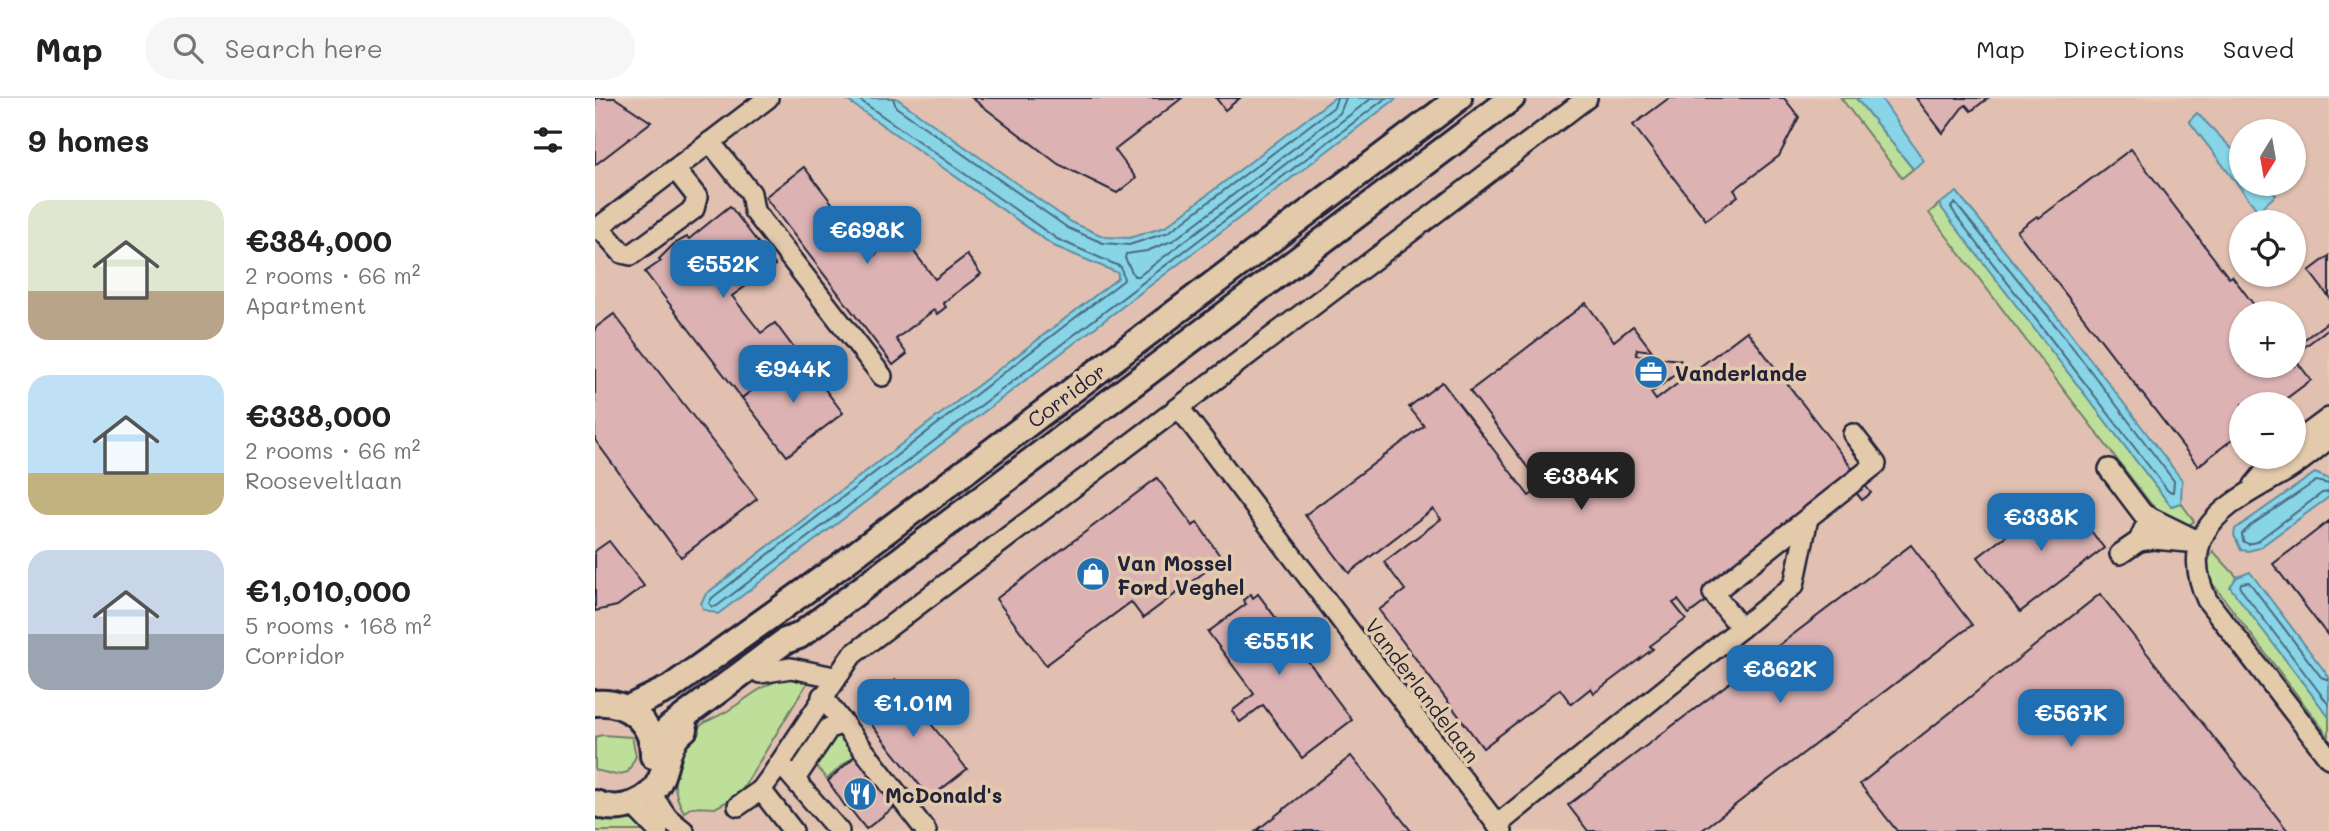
<!DOCTYPE html>
<meta charset="utf-8">
<style>
body{margin:0;font-family:Mali,sans-serif;background:#f6f6f6;color:#222;height:100vh;display:flex;flex-direction:column;font-size:26px;white-space:nowrap}
*{box-sizing:border-box;margin:0}
p{font-size:23px;color:#767676}
.icon{flex:none;width:38px;height:38px;fill:none;stroke:currentColor;stroke-width:2;stroke-linecap:round;stroke-linejoin:round}
.map{position:relative;flex:1;overflow:hidden}
.side{display:flex;flex-direction:column;background:#fff;width:595px}
.side>*{flex:none}
.needle{width:46px;rotate:191deg}
.fabs{position:absolute;left:1634px;top:21px;display:grid;gap:14px}
.fabs a{display:grid;place-items:center;width:77px;height:77px;border-radius:50%;background:#fff;box-shadow:0 2px 5px #0004;font-size:35px}
.price{position:absolute;translate:-50% -60px;padding:0 16px;border-radius:14px;background:#1f6fb2;color:#fff;font-size:23px;line-height:46px;filter:drop-shadow(0 2px 4px #0008)}
.price::after{content:'';position:absolute;left:50%;top:42px;width:21px;height:16px;margin-left:-10px;background:inherit;clip-path:polygon(0 0,100% 0,50% 100%)}
.price.on{background:#222;color:#fff}
ul{padding:0;list-style:none}
li{display:flex;align-items:center;gap:21px;height:175px;padding:0 28px}
li span{display:grid;place-items:center;flex:none;width:196px;height:140px;border-radius:21px;color:#555}
li>.icon{margin-inline-start:auto}
span .icon{width:84px;height:84px;fill:#fffc;stroke-width:1}
li b{font-size:30px}
h2{display:flex;justify-content:space-between;align-items:center;height:84px;padding:0 28px;font-size:30px}
header{display:flex;align-items:center;gap:42px;box-sizing:border-box;height:98px;padding:0 35px;background:#fff;border-bottom:2px solid #e0e0e0}
header strong{font-size:33px}
nav{display:flex;gap:38px;margin-inline-start:auto;font-size:24px}
.search{width:490px;height:63px;background:#f6f6f6;display:flex;align-items:center;gap:18px;box-sizing:border-box;padding:0 24px;border-radius:38px;color:#767676;font-size:26px}
main{display:flex;flex:1;min-height:0}
.map>svg:first-child{display:block}
</style>
<header>
<strong>Map</strong>
<div class="search"><svg class="icon" aria-label="search" viewBox="0 0 24 24"><circle cx="10" cy="10" r="6"/><path d="M15 15l6 6"/></svg>Search here</div>
<nav><a>Map</a><a>Directions</a><a>Saved</a></nav>
</header>
<main>
<section class="side">
<h2>9 homes<svg class="icon" aria-label="filters" viewBox="0 0 24 24"><path d="M4 7h16M4 17h16"/><circle cx="9" cy="7" r="2"/><circle cx="15" cy="17" r="2"/></svg></h2>
<ul>
<li><span style="background:linear-gradient(#dfe7d0 65%,#b9a48a 0)"><svg class="icon" aria-label="home" viewBox="0 0 24 24"><path d="M3 11l9-7 9 7M6 9v11h12V9"/></svg></span><div><b>€384,000</b><p>2 rooms · 66 m²</p><p>Apartment</p></div></li>
<li><span style="background:linear-gradient(#bfe0f5 70%,#c2b280 0)"><svg class="icon" aria-label="home" viewBox="0 0 24 24"><path d="M3 11l9-7 9 7M6 9v11h12V9"/></svg></span><div><b>€338,000</b><p>2 rooms · 66 m²</p><p>Rooseveltlaan</p></div></li>
<li><span style="background:linear-gradient(#c9d6e8 60%,#9aa5b1 0)"><svg class="icon" aria-label="home" viewBox="0 0 24 24"><path d="M3 11l9-7 9 7M6 9v11h12V9"/></svg></span><div><b>€1,010,000</b><p>5 rooms · 168 m²</p><p>Corridor</p></div></li>
</ul>
</section>
<div class="map">
<svg width="1734" height="733" viewBox="0 0 1734 733">
<rect width="100%" height="100%" fill="#e9cab3"/>
<filter id="ink" filterUnits="userSpaceOnUse"><feTurbulence type="fractalNoise" baseFrequency=".0143" numOctaves="2"/><feDisplacementMap in="SourceGraphic" scale="14" xChannelSelector="R" yChannelSelector="G"/><feConvolveMatrix kernelMatrix="1 2 1 2 8 2 1 2 1" color-interpolation-filters="sRGB"/></filter>
<g filter="url(#ink)">
<!-- built -->
<path fill="#e1c0b1" fill-rule="evenodd" d="M0 0H1734V733H0ZM1647 33H1699V86H1647ZM1647 124H1699V177H1647ZM1647 215H1699V268H1647ZM1647 306H1699V359H1647Z"/>
<!-- green -->
<g fill="#bedf99" stroke="#70806a" stroke-width="2">
<path d="M1246 0H1261L1318 71 1307 80Z"/>
<path d="M1344 106 1576 408 1586 405 1599 423 1593 428 1568 419 1556 406 1334 115Z"/>
<path d="M1618 453 1642 479 1636 489 1734 619V639L1614 481 1613 463Z"/>
<path d="M200 578 214 582 144 697 120 710 97 709 89 714C72 687 79 647 105 628 114 621 125 618 134 612 159 596 169 584 200 578Z"/>
<path d="M240 635H247L261 656 232 681 220 666Z"/>
<path d="M7 637 37 639 41 658 33 674 21 677 0 672V639Z"/>
<path d="M0 715C19 717 39 719 53 733H0Z"/>
</g>
<!-- water -->
<g fill="#88d5e7" stroke="#5f8da2" stroke-width="2">
<path d="M249 0H301L476 124 510 139 534 140 570 129 739 0H802L123 516 108 511 106 505 111 496 523 180V175L459 148Z"/>
<path d="M1261 0H1286L1329 63 1318 71Z"/>
<path d="M1602 15 1647 61V86H1670L1681 97 1663 113 1594 23Z"/>
<path d="M1362 94 1474 233 1587 382 1586 405 1576 408 1356 123 1344 106Z"/>
<path d="M1720 375 1734 381V399L1664 450 1653 453 1646 452 1639 437 1640 431Z"/>
<path d="M1655 474 1734 579V619L1635 489 1642 479Z"/>
</g>
<g fill="none" stroke-linecap="round" stroke-linejoin="round">
<!-- shore -->
<g stroke="#4b6a80" stroke-width="2">
<path d="M262 0 462 141 526 169 529 182 117 500 114 505 117 509 122 508 791 0"/>
<path d="M298 0 301 9 473 130 508 145 534 147 574 134 739 9 742 0"/>
<path d="M751 0 745 15 579 142 552 153 531 156 530 160 539 178H544L777 0"/>
<path d="M1360 105 1469 238 1579 383 1578 394 1573 393 1362 119 1356 109Z"/>
<path d="M1734 386 1721 383 1655 428 1647 436 1648 443 1653 446 1661 444 1727 395 1734 394"/>
<path d="M1734 582 1726 579 1654 484 1646 485 1645 490 1734 607"/>
</g>
</g>
<!-- building -->
<g fill="#dcb2b3" stroke="#22223b" stroke-width="2">
<path d="M0 0H20L56 24 0 67Z"/>
<path d="M377 0H587L520 52 541 80 522 95 463 66Z"/>
<path d="M621 0H645L630 12Z"/>
<path d="M1074 0H1189L1204 19 1184 58 1139 92 1143 98 1111 122 1038 27Z"/>
<path d="M1321 0H1393L1376 13 1371 7 1367 10 1348 35Z"/>
<path d="M1536 51 1634 180 1637 178 1665 215H1647V268H1699V260L1716 282 1684 306H1647V334L1603 368 1422 133 1442 118 1444 120Z"/>
<path d="M209 69 278 158 306 137 340 181 372 157 386 176 348 205 351 209 342 216 339 212 301 241 312 256 298 267 170 99Z"/>
<path d="M135 108 180 167 137 198 166 235 180 225 204 257 147 300 50 174 66 163 64 161 79 146 92 139 94 141Z"/>
<path d="M1734 158V199L1714 173Z"/>
<path d="M991 205 1019 243 1038 228 1057 253 1042 251 1041 257 1085 262 1090 269 1056 295 1061 302 1152 233 1276 395 1267 402 1258 391 1094 516 1083 502 1078 505 1091 521 1055 548 1058 551 999 595 996 590 976 606 965 591 888 650 784 512 810 492 789 464 846 421 838 411 754 475 710 417 829 328 814 309 847 284 934 398 950 387 945 380 942 382 875 293Z"/>
<path d="M19 216 162 401 86 459 0 342V230Z"/>
<path d="M1734 223V230L1699 257V249Z"/>
<path d="M204 257 248 315 192 358 147 300Z"/>
<path d="M562 380 598 428 602 424 627 461 548 520 536 504 451 567 401 501Z"/>
<path d="M1467 395 1509 450 1425 514 1383 459Z"/>
<path d="M1734 423V539L1678 466Z"/>
<path d="M14 443 49 488 22 508 0 513V453Z"/>
<path d="M1316 447 1377 527 1106 733H993L973 707Z"/>
<path d="M656 496 658 500 663 496 757 622 707 660 668 607 645 624 637 613 659 596 613 534 651 506 648 502Z"/>
<path d="M1505 496 1693 733H1302L1265 686Z"/>
<path d="M301 582 372 671 335 700 264 611Z"/>
<path d="M756 658 816 733H661Z"/>
<path d="M259 659H264L302 707 271 731 252 707 250 708 233 683Z"/>
</g>
<g fill="none" stroke-linecap="round" stroke-linejoin="round">
<!-- minor casing -->
<g stroke="#22223b" stroke-width="24">
<g id="minor">
<path d="M115 44 156 95 159 113 287 278"/>
<path d="M4 129 27 155 36 157 99 111 102 99 80 71"/>
<path d="M0 132 173 0"/>
<path d="M585 311 907 733"/>
<path d="M1734 341C1718 353 1703 367 1686 376 1633 406 1580 432 1612 502L1734 660"/>
<path d="M1699 346 1734 320"/>
<path d="M1514 371 1548 416 1605 444"/>
<path d="M1659 387 1682 359"/>
<path d="M1544 443 1558 441 1593 444"/>
<path d="M1525 456 1544 443 1549 431"/>
<path d="M1146 530 1118 495 1281 366 1258 336"/>
<path d="M165 575 196 570 239 579"/>
<path d="M227 598 331 733"/>
<path d="M185 665 244 733"/>
<path d="M200 681 234 630 249 625"/>
<path d="M166 692 198 733"/>
<path d="M55 695 73 720 89 733"/>
<path d="M38 707 63 733"/>
<path d="M143 708 166 692 177 677 257 557 992 0"/>
<path d="M902 727 1199 487 1213 420"/>
</g>
</g>
<!-- major casing -->
<g stroke="#22223b" stroke-width="30">
<g id="major">
<path d="M0 605C32 602 59 625 58 658"/>
<path d="M33 610 75 590 249 465 864 0"/>
<path d="M58 646 75 629 190 543 204 538 917 0"/>
<path d="M0 705C24 716 56 705 66 680 74 660 72 645 90 631"/>
</g>
</g>
<!-- minor -->
<use href="#minor" stroke="#e2caab" stroke-width="19"/>
<!-- major -->
<use href="#major" stroke="#e2caab" stroke-width="24"/>
</g>
</g>
<!-- icons -->
<defs>
<g id="office-disc" transform="scale(1.75)"><circle r="9.5" fill="#1f6fb2" stroke="#e2caab"/><path d="M-6-3h4V-5.5h4V-3h4V5H-6ZM-1-4.5V-3h2v-1.5ZM-6 0V1H6V0Z" fill="#fff"/></g>
<g id="shop-disc" transform="scale(1.75)"><circle r="9.5" fill="#1f6fb2" stroke="#e2caab"/><path d="M-5-2.5h2.3a2.7 3.5 0 0 1 5.4 0H5L5.5 6h-11ZM-1.5-2.5h3a1.5 2.3 0 0 0-3 0Z" fill="#fff"/></g>
<g id="restaurant-disc" transform="scale(1.75)"><circle r="9.5" fill="#1f6fb2" stroke="#e2caab"/><path d="M-5-6h1v4h1v-4h1v4h1v-4h1v5L-1.5 .5V6h-2V.5L-5-1ZM5-6V6H3V1.5H1.5Q1.5-4 5-6Z" fill="#fff"/></g>
</defs>
<g fill-rule="evenodd">
<use href="#office-disc" x="1056" y="274"/>
<use href="#shop-disc" x="498" y="476"/>
<use href="#restaurant-disc" x="265" y="696"/>
</g>
<g text-anchor="middle" dominant-baseline="central" stroke-width="7" stroke-linejoin="round" paint-order="stroke">
<!-- poi labels -->
<g font-size="21" font-weight="bold" fill="#22223b" stroke="#e2caab" text-anchor="start">
<text x="1080" y="274">Vanderlande</text>
<text x="522" y="464">Van Mossel<tspan x="522" dy="24">Ford Veghel</tspan></text>
<text x="290" y="696">McDonald's</text>
</g>
<!-- street labels -->
<g font-size="21" fill="#22223b" stroke="#e2caab">
<text transform="translate(471 297) rotate(-37)">Corridor</text>
<text transform="translate(828 592) rotate(53)">Vanderlandelaan</text>
</g>
</g>
</svg>
<div class="fabs">
<a><svg class="needle" viewBox="-14 -14 28 28"><path d="M0-13l5 13h-10z" fill="#e53935"/><path d="M0 13l5-13h-10z" fill="#767676"/></svg></a>
<a><svg class="icon" aria-label="locate" viewBox="0 0 24 24"><circle cx="12" cy="12" r="6"/><path d="M12 2v4M12 18v4M2 12h4M18 12h4"/></svg></a>
<a>+</a>
<a>−</a>
</div>
<b class="price" style="left:272px;top:168px">€698K</b>
<b class="price" style="left:128px;top:202px">€552K</b>
<b class="price" style="left:198px;top:307px">€944K</b>
<b class="price on" style="left:986px;top:414px">€384K</b>
<b class="price" style="left:1446px;top:455px">€338K</b>
<b class="price" style="left:684px;top:579px">€551K</b>
<b class="price" style="left:1185px;top:607px">€862K</b>
<b class="price" style="left:318px;top:641px">€1.01M</b>
<b class="price" style="left:1476px;top:651px">€567K</b>
</div>
</main>
